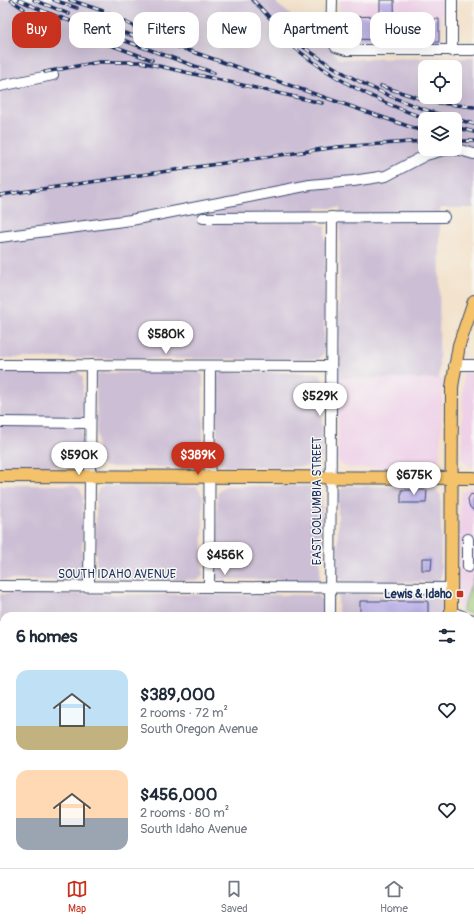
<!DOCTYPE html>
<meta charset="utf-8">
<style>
body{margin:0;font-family:Pangolin,sans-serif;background:#f6f6f7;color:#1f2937;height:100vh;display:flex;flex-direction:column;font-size:15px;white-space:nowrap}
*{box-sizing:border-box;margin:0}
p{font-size:13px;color:#747a83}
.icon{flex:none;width:22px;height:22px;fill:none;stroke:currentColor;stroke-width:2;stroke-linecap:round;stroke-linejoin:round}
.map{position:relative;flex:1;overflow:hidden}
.drawer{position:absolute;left:0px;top:612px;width:474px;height:256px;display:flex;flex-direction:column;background:#fff;border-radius:12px 12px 0 0;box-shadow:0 4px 16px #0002}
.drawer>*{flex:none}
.hud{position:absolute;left:12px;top:12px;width:450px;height:36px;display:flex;gap:8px}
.fabs{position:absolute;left:418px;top:60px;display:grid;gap:8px}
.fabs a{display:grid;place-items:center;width:44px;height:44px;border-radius:8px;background:#fff;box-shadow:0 4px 16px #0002;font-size:20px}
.price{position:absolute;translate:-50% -34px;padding:0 9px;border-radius:14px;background:#fff;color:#222;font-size:13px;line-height:26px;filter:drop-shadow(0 1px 2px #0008)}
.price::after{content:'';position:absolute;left:50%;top:24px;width:12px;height:9px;margin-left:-6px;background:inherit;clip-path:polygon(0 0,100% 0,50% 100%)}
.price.active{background:#c8321e;color:#fff}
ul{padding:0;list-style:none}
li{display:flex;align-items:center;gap:12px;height:100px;padding:0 16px}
li span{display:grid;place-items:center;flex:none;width:112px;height:80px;border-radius:12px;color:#555}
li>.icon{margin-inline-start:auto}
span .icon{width:48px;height:48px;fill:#fffc;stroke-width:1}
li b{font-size:17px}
h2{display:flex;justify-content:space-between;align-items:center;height:48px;padding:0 16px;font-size:17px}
.chip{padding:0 14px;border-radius:12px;background:#fff;box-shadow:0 4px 16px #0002;font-size:14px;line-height:36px}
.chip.active{background:#c8321e;color:#fff}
.menu{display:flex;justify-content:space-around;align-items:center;height:56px;border-top:1px solid #e0e1e3;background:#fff;font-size:11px;color:#747a83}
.menu a{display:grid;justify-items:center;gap:2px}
.menu .active{color:#c8321e}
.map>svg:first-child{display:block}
</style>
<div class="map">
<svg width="474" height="868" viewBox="0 0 474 868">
<rect width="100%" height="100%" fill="#f6f6f2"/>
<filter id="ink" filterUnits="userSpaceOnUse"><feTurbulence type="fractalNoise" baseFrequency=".025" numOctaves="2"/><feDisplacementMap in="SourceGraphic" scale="8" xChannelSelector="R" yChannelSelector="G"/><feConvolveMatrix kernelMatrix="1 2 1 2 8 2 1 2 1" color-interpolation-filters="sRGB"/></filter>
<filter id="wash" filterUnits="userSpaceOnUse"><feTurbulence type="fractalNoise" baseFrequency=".012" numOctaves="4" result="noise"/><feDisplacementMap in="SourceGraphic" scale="16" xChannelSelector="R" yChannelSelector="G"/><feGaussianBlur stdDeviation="0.9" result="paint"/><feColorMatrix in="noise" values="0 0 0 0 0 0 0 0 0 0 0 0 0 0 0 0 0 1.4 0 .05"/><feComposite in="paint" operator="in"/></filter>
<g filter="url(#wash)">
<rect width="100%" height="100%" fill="#f3e3cd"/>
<!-- built -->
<g fill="#eed0e8">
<path d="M340 0H442L441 43 339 42Z"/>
<path d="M463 373H474V467L467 465 462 458Z"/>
<path d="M339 378 443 379 440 457 436 463 429 468H349L342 465 338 460Z"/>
<path d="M470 487H474V576L462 611 458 606 460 497 462 493Z"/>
<path d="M470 702 474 704V776L470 774Z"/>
<path d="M166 864H195L206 868H165Z"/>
<path d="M245 864H362L361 868H244Z"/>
</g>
<!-- industrial -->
<g fill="#ccbed4" fill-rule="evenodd">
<path d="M0 0H276L277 4 325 42 339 59 474 58V208H440L439 379 339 378 340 208H317L316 223 325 226 324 353 318 359 0 358ZM425 67H455V97H425ZM425 119H455V149H425Z"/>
<path d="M0 372H78L83 377 82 459 75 466H0Z"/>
<path d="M198 372 202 374 203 378V457L200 464 194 467H105L99 463 97 457 96 376 100 373Z"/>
<path d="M221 372 319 373 322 376V457L319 463 313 467 226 466 219 463 217 457V376Z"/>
<path d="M0 485H73L80 489 83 497 82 575 80 578 77 580H0Z"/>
<path d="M105 486 197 487 203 497V576L201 578 198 580 98 578 96 575V496L99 489Z"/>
<path d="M226 486H312L319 489 322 497 320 578 318 580 218 579 216 577 217 495 219 490Z"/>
<path d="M348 486 431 487 437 490 441 496V577L437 582 343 581 338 576V494L342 488Z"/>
<path d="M0 594 317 595 322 601V616H4V659L0 658Z"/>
<path d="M341 594 438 595 442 601V616H338V597Z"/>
</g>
<!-- green -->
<g fill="#9bc875" stroke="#5b7c6a">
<path d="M474 576V615L462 611Z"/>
<path d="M4 827V864H166L165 868H0V838Z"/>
<path d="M195 864H245L244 868H206Z"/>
</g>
<g id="blocks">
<!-- building -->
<g fill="#b3a6e7">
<path d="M380 0H394L395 40 348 39 347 17 380 16Z"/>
<path d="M411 18 439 19V42H411Z"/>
<path d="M401 490H427L426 503H401Z"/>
<path d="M471 494 474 495V511L469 506 468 499Z"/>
<path d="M422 558H432L431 570H422Z"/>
<path d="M360 601H426L428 602V614L426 616H360Z"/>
<path d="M0 684 4 686 2 700 0 699Z"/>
<path d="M470 733 474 735V758L470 757Z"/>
<path d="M4 739V758L0 757V750Z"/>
<path d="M470 857 474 858 471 868H461L463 864H470Z"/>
<path d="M311 864H338L336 868H310Z"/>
<path d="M443 864H457L455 868Z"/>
</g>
</g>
</g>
<g filter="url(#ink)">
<use href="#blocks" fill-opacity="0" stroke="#3b4a6f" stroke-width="1"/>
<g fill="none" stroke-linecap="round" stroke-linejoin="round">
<!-- minor casing -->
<g stroke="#3b4a6f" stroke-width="12">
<g id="minor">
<path d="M332 0 331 40 336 47 346 50H474"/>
<path d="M452 51V0"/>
<path d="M0 86 53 75"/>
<path d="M203 218 444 217"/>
<path d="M0 237 131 220 310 185 353 181 386 176 426 155 444 150H460L474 154"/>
<path d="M0 365 331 366"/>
<path d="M454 365H474"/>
<path d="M0 422 90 423"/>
<path d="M468 567V539"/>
<path d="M0 586 451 588"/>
<path d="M89 586 91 365"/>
<path d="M209 587 210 366"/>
<path d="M451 612 462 616"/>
<path d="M330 616 332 217"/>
<path d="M470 619 474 620"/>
<path d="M0 667 4 668"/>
<path d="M0 721 4 723"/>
<path d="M0 776 4 777"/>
<path d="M470 778 474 779"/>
<path d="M0 819 4 808"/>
<path d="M470 834 474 836"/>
<path d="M393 864 405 868"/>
</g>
</g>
<!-- major casing -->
<g stroke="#3b4a6f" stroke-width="14">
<g id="major">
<path d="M0 476 474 478"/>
<path d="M451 616 452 387 459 345 474 301"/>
<path d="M369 868 371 864"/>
</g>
</g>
<!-- minor -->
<use href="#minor" stroke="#fff" stroke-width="10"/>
<!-- major -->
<use href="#major" stroke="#f3c26a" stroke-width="12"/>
<!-- rail casing -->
<g stroke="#1b2f5e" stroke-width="3.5">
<g id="rail">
<path d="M11 0 24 9"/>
<path d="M19 0 48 13 214 73"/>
<path d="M34 0 69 14"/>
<path d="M54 0 77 8"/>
<path d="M70 0 103 11 167 43 425 132"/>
<path d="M253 0C263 10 272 21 283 31 338 77 405 107 474 124"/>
<path d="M95 24 160 44"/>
<path d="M94 39 152 60"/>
<path d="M295 48C333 79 381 103 427 119"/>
<path d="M45 72 99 62H141L322 103"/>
<path d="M381 86 431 102 474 107"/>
<path d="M455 127 474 132"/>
<path d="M455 141H474"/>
<path d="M0 195 337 147 425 141"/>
</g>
</g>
<!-- rail -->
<use href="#rail" stroke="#f6f6f2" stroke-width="2" stroke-dasharray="6" stroke-linecap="butt"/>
</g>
</g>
<!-- markers -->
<rect fill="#c8321e" stroke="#f6f6f2" stroke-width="1.5" x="456" y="590" width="8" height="8" rx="2"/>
<g text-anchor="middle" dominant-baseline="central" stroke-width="3" stroke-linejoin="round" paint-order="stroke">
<!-- street labels -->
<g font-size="12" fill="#1b2f5e" stroke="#f6f6f2">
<text transform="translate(317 501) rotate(-90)">EAST COLUMBIA STREET</text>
<text x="117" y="574">SOUTH IDAHO AVENUE</text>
</g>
<!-- poi labels -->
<g font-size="12" font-weight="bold" fill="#1b2f5e" stroke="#f6f6f2" text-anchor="end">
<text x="452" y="594">Lewis &amp; Idaho</text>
</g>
</g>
</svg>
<div class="fabs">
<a><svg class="icon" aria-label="locate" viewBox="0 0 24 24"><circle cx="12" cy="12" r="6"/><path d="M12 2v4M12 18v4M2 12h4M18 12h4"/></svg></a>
<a><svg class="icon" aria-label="layers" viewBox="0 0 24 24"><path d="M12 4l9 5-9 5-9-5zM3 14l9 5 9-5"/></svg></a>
</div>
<b class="price" style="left:166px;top:355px">$580K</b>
<b class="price" style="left:320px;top:417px">$529K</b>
<b class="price" style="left:79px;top:476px">$590K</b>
<b class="price active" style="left:198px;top:476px">$389K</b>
<b class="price" style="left:414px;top:496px">$675K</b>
<b class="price" style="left:225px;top:576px">$456K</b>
<div class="hud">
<a class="chip active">Buy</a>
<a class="chip">Rent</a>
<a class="chip">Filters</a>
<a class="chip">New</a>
<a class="chip">Apartment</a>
<a class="chip">House</a>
</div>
<section class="drawer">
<h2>6 homes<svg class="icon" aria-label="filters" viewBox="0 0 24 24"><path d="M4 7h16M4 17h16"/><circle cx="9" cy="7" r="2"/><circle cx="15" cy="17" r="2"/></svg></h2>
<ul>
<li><span style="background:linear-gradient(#bfe0f5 70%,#c2b280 0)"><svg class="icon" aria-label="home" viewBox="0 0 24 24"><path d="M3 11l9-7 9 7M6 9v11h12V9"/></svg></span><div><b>$389,000</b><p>2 rooms · 72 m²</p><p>South Oregon Avenue</p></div><svg class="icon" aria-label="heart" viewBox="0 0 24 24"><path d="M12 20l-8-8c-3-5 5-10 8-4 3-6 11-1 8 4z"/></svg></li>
<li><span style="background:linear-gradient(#ffd9b3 60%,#9aa5b1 0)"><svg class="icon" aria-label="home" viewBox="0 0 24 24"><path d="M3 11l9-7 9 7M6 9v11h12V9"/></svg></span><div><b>$456,000</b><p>2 rooms · 80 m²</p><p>South Idaho Avenue</p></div><svg class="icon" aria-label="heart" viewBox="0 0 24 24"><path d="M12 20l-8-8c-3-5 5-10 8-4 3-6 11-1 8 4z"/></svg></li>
</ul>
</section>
</div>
<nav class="menu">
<a class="active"><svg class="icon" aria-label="map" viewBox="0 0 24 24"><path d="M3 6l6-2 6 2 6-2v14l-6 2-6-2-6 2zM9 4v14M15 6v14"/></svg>Map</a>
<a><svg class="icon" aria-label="saved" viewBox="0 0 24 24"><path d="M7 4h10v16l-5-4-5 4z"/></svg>Saved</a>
<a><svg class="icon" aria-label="home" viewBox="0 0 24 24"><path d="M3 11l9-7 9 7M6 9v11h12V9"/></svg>Home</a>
</nav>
